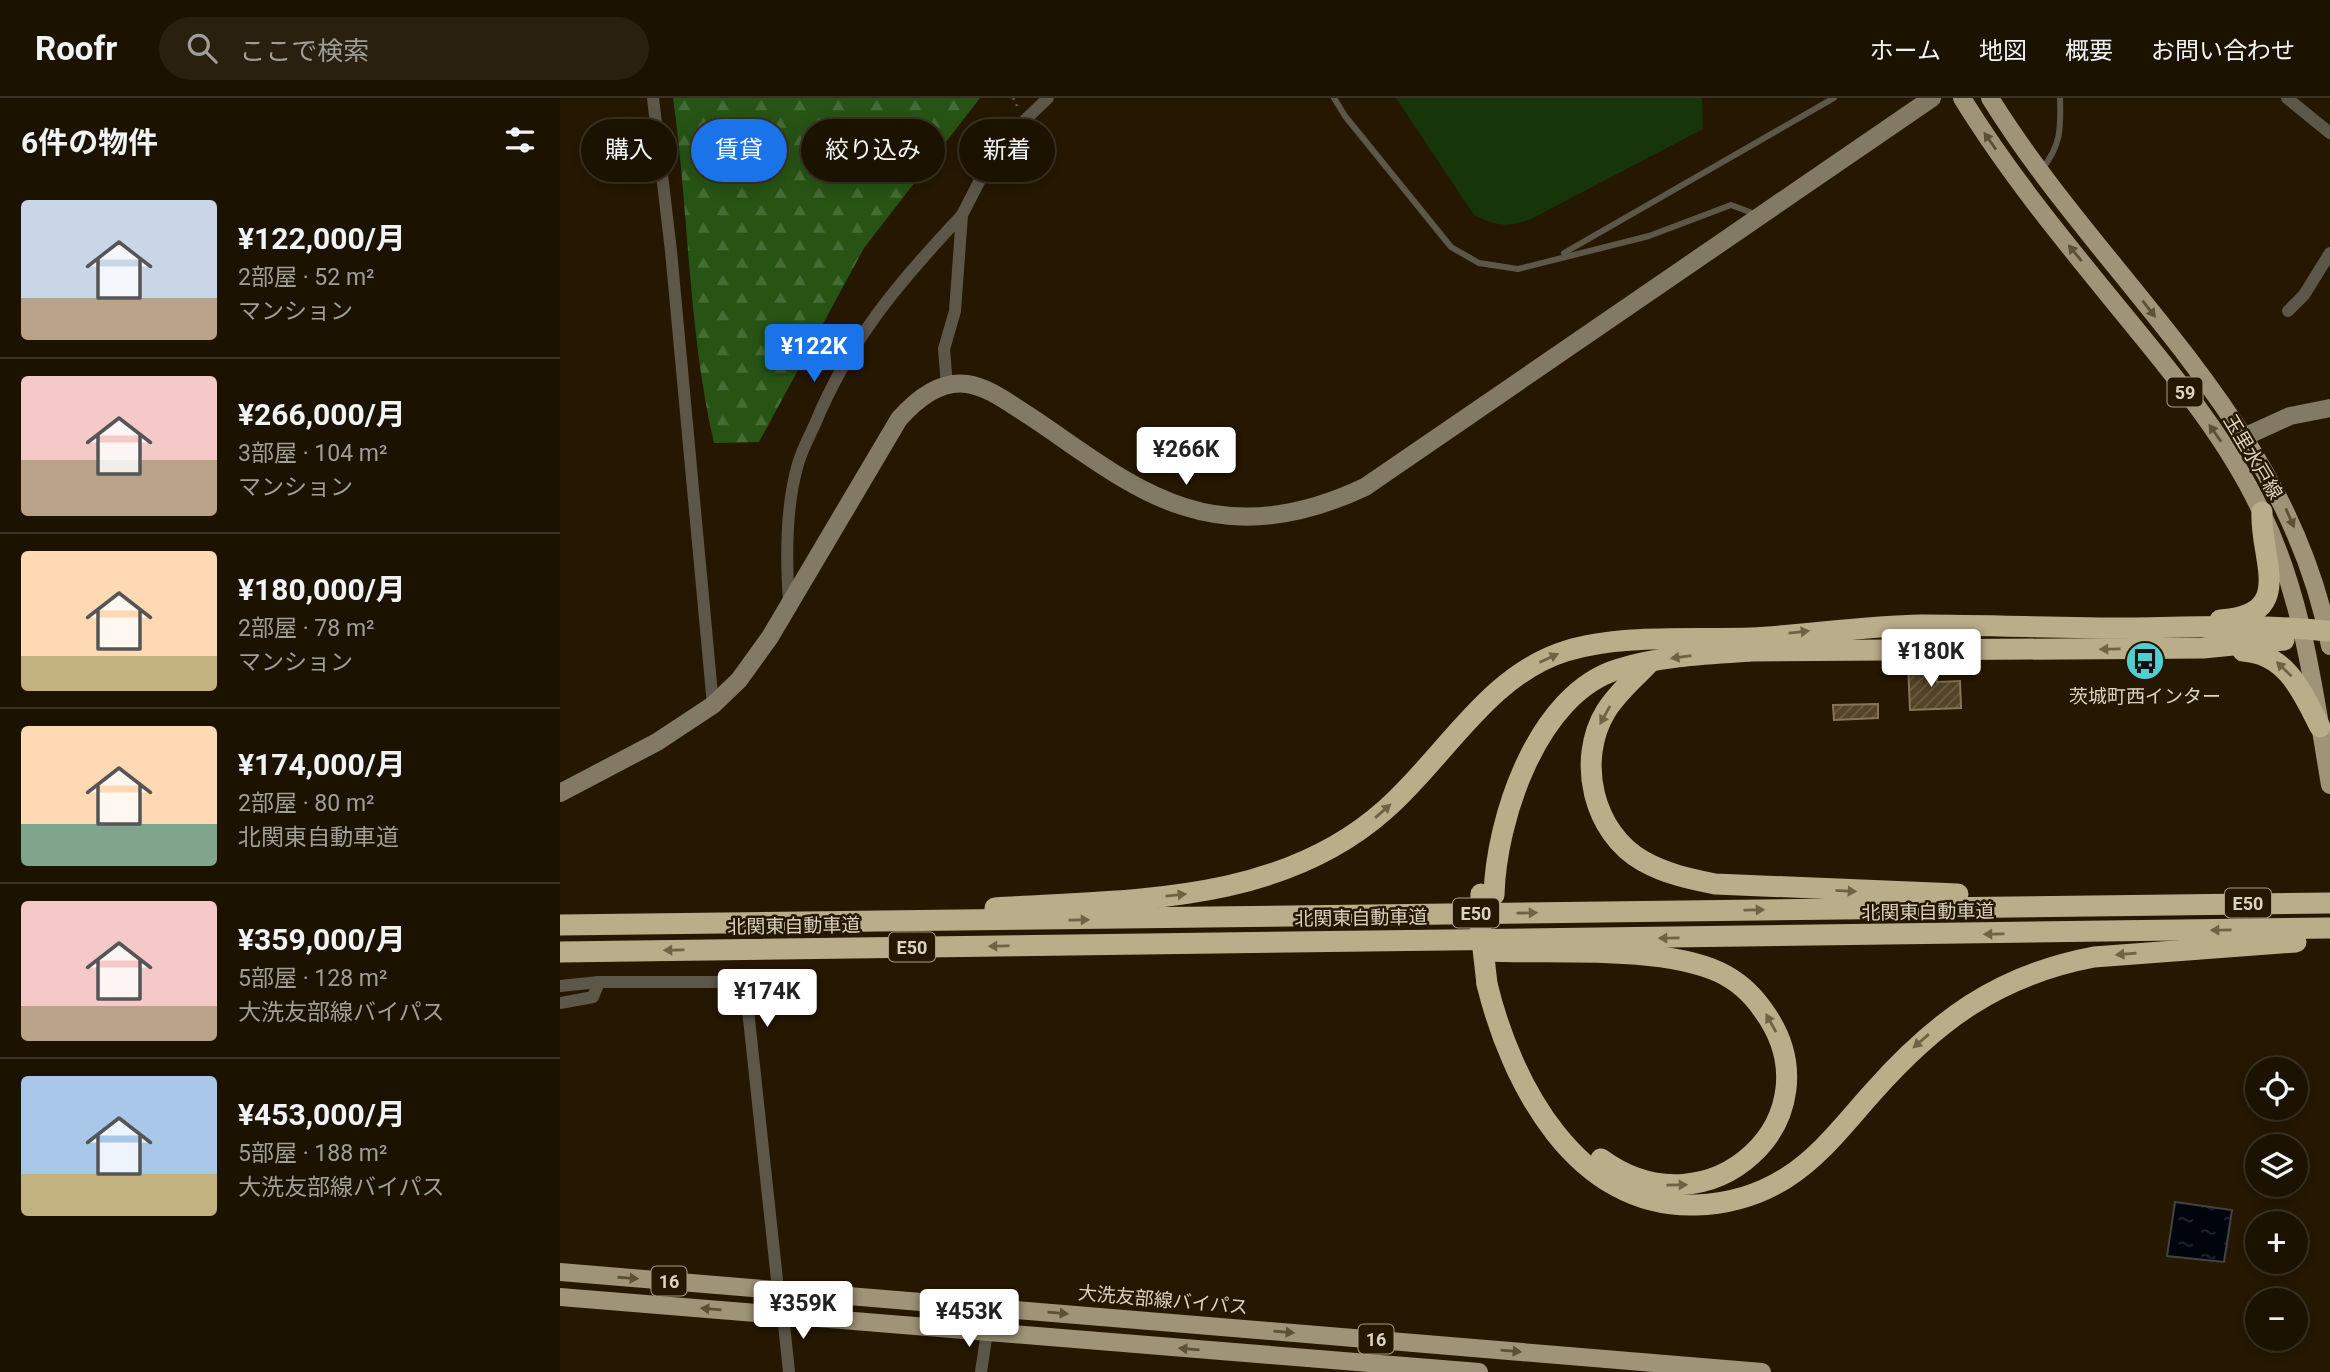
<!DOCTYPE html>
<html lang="ja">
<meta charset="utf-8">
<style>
body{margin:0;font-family:Roboto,"Noto Sans JP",sans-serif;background:#29200f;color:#f1f3f6;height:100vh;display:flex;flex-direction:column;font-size:26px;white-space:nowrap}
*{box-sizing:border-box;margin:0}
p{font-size:23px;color:#a09e99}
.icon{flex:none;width:38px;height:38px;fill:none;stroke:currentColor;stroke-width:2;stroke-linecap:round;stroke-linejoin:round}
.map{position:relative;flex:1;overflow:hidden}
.drawer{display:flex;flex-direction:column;background:#1c1200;width:560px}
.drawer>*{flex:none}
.top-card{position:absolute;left:21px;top:21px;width:665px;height:63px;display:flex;gap:14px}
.controls{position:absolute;left:1685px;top:959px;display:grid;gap:14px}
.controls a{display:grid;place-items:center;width:63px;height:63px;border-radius:50%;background:#1c1200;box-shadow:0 4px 18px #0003,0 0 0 2px #3a3222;font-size:35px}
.price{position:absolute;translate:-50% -60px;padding:0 16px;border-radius:7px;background:#fff;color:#222;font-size:23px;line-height:46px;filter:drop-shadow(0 2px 4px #0008)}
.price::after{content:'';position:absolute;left:50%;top:42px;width:21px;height:16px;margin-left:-10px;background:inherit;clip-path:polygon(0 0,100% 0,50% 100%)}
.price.selected{background:#1a73e8;color:#fff}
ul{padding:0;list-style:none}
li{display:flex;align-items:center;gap:21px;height:175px;padding:0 21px}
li+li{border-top:2px solid #3a3222}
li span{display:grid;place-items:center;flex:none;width:196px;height:140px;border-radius:7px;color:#555}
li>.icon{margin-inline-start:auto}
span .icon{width:84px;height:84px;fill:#fffc;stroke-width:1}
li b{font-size:30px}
h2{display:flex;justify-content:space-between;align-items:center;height:84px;padding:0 21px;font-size:30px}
.chip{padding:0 24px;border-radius:32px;background:#1c1200;box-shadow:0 4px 18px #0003,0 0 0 2px #3a3222;font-size:24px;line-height:63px}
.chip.selected{background:#1a73e8;color:#fff}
header{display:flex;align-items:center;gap:42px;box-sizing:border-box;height:98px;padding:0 35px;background:#1c1200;border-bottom:2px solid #3a3222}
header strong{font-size:33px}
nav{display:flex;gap:38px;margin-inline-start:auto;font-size:24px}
.search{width:490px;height:63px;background:#29200f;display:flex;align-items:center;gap:18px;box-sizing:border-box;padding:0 24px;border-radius:38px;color:#a09e99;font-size:26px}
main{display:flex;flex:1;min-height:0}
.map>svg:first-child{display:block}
</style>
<header>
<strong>Roofr</strong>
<div class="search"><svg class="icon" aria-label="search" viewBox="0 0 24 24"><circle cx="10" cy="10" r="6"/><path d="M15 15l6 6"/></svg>ここで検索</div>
<nav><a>ホーム</a><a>地図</a><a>概要</a><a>お問い合わせ</a></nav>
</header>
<main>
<section class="drawer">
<h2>6件の物件<svg class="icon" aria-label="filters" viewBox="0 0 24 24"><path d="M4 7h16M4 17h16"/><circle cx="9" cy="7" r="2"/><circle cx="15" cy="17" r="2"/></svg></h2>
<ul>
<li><span style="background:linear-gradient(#c9d6e8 70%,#b9a48a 0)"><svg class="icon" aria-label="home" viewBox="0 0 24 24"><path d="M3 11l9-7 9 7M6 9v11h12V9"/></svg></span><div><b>¥122,000/月</b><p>2部屋 · 52 m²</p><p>マンション</p></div></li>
<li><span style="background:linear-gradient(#f6c9c9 60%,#b9a48a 0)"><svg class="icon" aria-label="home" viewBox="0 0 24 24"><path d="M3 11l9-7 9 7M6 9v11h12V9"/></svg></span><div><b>¥266,000/月</b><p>3部屋 · 104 m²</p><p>マンション</p></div></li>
<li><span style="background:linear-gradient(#ffd9b3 75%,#c2b280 0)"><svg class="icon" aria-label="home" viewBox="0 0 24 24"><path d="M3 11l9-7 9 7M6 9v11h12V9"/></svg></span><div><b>¥180,000/月</b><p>2部屋 · 78 m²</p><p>マンション</p></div></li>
<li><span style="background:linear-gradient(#ffd9b3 70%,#7fa58c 0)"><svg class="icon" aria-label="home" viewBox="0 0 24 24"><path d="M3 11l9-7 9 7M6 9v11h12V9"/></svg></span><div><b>¥174,000/月</b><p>2部屋 · 80 m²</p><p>北関東自動車道</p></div></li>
<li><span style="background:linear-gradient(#f6c9c9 75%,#b9a48a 0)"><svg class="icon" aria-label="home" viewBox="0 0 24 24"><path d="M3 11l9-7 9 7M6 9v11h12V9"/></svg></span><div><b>¥359,000/月</b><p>5部屋 · 128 m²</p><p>大洗友部線バイパス</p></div></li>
<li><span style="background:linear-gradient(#a9c7e8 70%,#c2b280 0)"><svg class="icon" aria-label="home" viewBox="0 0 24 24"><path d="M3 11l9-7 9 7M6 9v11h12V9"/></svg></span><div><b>¥453,000/月</b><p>5部屋 · 188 m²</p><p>大洗友部線バイパス</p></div></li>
</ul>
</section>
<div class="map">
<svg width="1770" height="1274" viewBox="0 0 1770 1274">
<defs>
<pattern id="forest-firs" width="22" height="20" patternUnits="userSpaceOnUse" patternTransform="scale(1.75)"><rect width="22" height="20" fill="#275415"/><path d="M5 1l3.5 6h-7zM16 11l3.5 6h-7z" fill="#466c35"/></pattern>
<pattern id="water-ripples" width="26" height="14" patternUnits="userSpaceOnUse" patternTransform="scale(1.75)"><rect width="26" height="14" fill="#00050d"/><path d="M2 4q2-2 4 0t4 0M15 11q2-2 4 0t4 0" fill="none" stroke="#25292f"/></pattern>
<pattern id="building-hatch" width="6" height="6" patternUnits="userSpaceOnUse" patternTransform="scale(1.75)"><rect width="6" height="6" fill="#534425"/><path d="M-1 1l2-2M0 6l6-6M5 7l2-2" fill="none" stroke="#6b5e43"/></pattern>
</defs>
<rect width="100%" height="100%" fill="#261800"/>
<!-- forest -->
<path fill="url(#forest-firs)" d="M113 0H420L304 150 199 344 154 345C128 233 129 114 113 0Z"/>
<!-- pitch -->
<path fill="#163509" d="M836 0H1142L1143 31 971 121C948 130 936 128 914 117Z"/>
<!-- water -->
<path fill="url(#water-ripples)" stroke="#424343" stroke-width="2" d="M1615 1104 1672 1112 1664 1164 1607 1158Z"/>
<!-- building -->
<g fill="url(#building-hatch)" stroke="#877656" stroke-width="2">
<path d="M1348 565H1376L1377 584 1400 583 1401 610 1350 612Z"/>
<path d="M1318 606V620L1274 622 1273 607Z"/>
</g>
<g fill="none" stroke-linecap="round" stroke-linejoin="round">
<!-- path -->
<path stroke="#6b5f49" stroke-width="2.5" stroke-dasharray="2 5" stroke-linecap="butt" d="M453 0 458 10"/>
<!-- lane -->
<g stroke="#5d574a" stroke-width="6">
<path d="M774 0 785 18 891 149 919 165 958 171 1089 138 1171 107 1195 116"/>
<path d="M1481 72C1501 49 1501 30 1500 0"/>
<path d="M1004 155 1274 0"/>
</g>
<!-- street -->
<g stroke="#5d574a" stroke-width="12">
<path d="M93 0 111 153 153 607"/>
<path d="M1727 0 1770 35"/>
<path d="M1728 213 1744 197 1770 155"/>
<path d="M387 288 384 251 395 213 402 117 437 49 488 0"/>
<path d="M229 504C226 462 226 407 238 366 242 352 249 339 255 326 290 241 340 183 402 117"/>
<path d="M0 888 39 884H185L218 1191"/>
<path d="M0 905 33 899 39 884"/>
<path d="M223 1217 229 1274"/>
<path d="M421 1274 427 1234"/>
</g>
<!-- secondary -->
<g stroke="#827a64" stroke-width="18">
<path d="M1686 338 1730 318 1770 310"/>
<path d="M0 695 97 644 153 607 179 582 210 539 339 321C355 303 379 282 407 286 429 289 450 306 468 317 517 349 569 392 625 409 687 429 748 416 805 389L1372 0"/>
</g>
<!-- primary -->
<g stroke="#9f9478" stroke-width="18">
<path d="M1402 0C1450 78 1509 149 1567 220 1616 280 1667 341 1700 411 1743 498 1754 593 1770 687"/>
<path d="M1430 0C1545 185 1728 323 1770 548"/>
<path d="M0 1174 1202 1274"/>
<path d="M0 1199 919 1274"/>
</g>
<!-- highway -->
<g stroke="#baad8a" stroke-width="21">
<path d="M1660 522C1738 518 1699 459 1702 414"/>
<path d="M1683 553C1727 556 1742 594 1760 629"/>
<path d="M1089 565C1074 581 1057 595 1046 613 1016 662 1033 735 1083 763 1106 776 1130 781 1155 786L1398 796"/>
<path d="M934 797C936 722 977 595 1059 571 1101 558 1146 556 1191 553L1643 550 1724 542"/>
<path d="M435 810C570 801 719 807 826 711 885 659 928 577 1006 553 1060 536 1133 542 1191 540 1247 537 1304 528 1361 527 1430 527 1499 530 1568 530 1634 529 1702 526 1767 533"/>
<path d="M0 827 1770 805"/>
<path d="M926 853C993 856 1099 847 1159 874 1176 882 1192 896 1203 912 1281 1018 1150 1141 1041 1061"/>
<path d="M0 854 1770 830"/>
<path d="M927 886C951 985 1016 1111 1136 1107 1168 1106 1199 1097 1226 1080 1261 1058 1286 1024 1313 994 1376 923 1438 877 1534 859L1736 844"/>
</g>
<!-- highway-bridge -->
<path stroke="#baad8a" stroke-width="21" d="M921 796 920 824 927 886"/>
</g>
<!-- one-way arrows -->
<defs><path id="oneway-solid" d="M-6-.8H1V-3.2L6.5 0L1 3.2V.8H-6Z" transform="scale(1.75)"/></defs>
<g fill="#5c5036">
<use href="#oneway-solid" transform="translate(1430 43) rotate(-125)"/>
<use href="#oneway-solid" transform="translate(1515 155) rotate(-129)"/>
<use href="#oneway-solid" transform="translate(1589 211) rotate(52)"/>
<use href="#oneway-solid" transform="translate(1655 335) rotate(-125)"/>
<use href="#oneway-solid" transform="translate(1730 420) rotate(66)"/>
<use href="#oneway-solid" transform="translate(68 1180) rotate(4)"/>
<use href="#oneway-solid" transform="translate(151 1211) rotate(-175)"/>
<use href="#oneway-solid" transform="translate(498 1215) rotate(5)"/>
<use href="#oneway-solid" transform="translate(724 1234) rotate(5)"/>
<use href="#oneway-solid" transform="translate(629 1251) rotate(-175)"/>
<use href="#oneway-solid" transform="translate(951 1253) rotate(5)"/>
</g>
<g fill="#706245">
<use href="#oneway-solid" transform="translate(1239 534) rotate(-6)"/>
<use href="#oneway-solid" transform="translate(1550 551) rotate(179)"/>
<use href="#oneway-solid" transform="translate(1121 559) rotate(172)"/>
<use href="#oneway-solid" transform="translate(989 560) rotate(-25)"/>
<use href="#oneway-solid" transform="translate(1724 571) rotate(-136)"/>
<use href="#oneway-solid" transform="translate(1045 617) rotate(119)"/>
<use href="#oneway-solid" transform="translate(823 713) rotate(-41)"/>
<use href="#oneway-solid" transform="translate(1286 793) rotate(3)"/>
<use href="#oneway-solid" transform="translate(616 797) rotate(-6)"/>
<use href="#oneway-solid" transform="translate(1194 812) rotate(-1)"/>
<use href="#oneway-solid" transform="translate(967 815) rotate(-1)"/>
<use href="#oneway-solid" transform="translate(519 822) rotate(-1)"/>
<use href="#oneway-solid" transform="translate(1661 832) rotate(179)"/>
<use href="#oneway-solid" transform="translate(1434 836) rotate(179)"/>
<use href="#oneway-solid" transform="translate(1109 840) rotate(179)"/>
<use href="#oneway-solid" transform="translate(439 848) rotate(179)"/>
<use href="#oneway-solid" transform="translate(114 852) rotate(179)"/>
<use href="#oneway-solid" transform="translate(1566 856) rotate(175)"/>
<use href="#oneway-solid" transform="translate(1211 925) rotate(-119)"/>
<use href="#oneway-solid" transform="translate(1361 943) rotate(139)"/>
<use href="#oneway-solid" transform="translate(1117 1087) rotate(-1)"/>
</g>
<!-- icons -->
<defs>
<g id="bus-disc" transform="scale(2.0125)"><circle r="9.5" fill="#52cdd0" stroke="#261800"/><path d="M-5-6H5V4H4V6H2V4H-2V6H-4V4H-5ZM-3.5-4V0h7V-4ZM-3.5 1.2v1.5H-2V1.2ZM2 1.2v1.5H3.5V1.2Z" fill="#111"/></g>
</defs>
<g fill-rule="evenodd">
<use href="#bus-disc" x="1585" y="563"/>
</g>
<g text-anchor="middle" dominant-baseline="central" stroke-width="5" stroke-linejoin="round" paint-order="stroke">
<!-- shield labels -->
<g fill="#261800" stroke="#a59b88" stroke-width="2">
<rect x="1607.5" y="279.5" width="35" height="29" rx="5"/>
<rect x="1665" y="790.5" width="46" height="29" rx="5"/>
<rect x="893" y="800.5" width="46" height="29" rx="5"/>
<rect x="329" y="834.5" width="46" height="29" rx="5"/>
<rect x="91.5" y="1168.5" width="35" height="29" rx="5"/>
<rect x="798.5" y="1226.5" width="35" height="29" rx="5"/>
</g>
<g font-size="18" font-weight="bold" fill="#dcd3c2">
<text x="1625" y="294">59</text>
<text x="1688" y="805">E50</text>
<text x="916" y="815">E50</text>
<text x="352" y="849">E50</text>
<text x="109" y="1183">16</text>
<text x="816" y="1241">16</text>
</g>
<!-- street labels -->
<g font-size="19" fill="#dcd3c2" stroke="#261800">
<text transform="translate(1693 359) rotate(59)">玉里水戸線</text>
<text transform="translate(1368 814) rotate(-1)">北関東自動車道</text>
<text transform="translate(801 820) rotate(-1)">北関東自動車道</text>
<text transform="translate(234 828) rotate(-1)">北関東自動車道</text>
<text transform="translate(603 1202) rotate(5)">大洗友部線バイパス</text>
</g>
<!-- poi labels -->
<g font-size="19" fill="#dcd3c2" stroke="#261800">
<text x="1585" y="598">茨城町西インター</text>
</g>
</g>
</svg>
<div class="controls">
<a><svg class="icon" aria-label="locate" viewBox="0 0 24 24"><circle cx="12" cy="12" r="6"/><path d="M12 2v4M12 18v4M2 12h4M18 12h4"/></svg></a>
<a><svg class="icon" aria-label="layers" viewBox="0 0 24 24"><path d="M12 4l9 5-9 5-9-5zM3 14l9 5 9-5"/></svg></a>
<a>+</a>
<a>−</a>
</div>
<b class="price selected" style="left:254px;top:286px">¥122K</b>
<b class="price" style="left:626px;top:389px">¥266K</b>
<b class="price" style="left:1371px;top:591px">¥180K</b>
<b class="price" style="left:207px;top:931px">¥174K</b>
<b class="price" style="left:243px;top:1243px">¥359K</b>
<b class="price" style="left:409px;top:1251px">¥453K</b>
<div class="top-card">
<a class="chip">購入</a>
<a class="chip selected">賃貸</a>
<a class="chip">絞り込み</a>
<a class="chip">新着</a>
</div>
</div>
</main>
